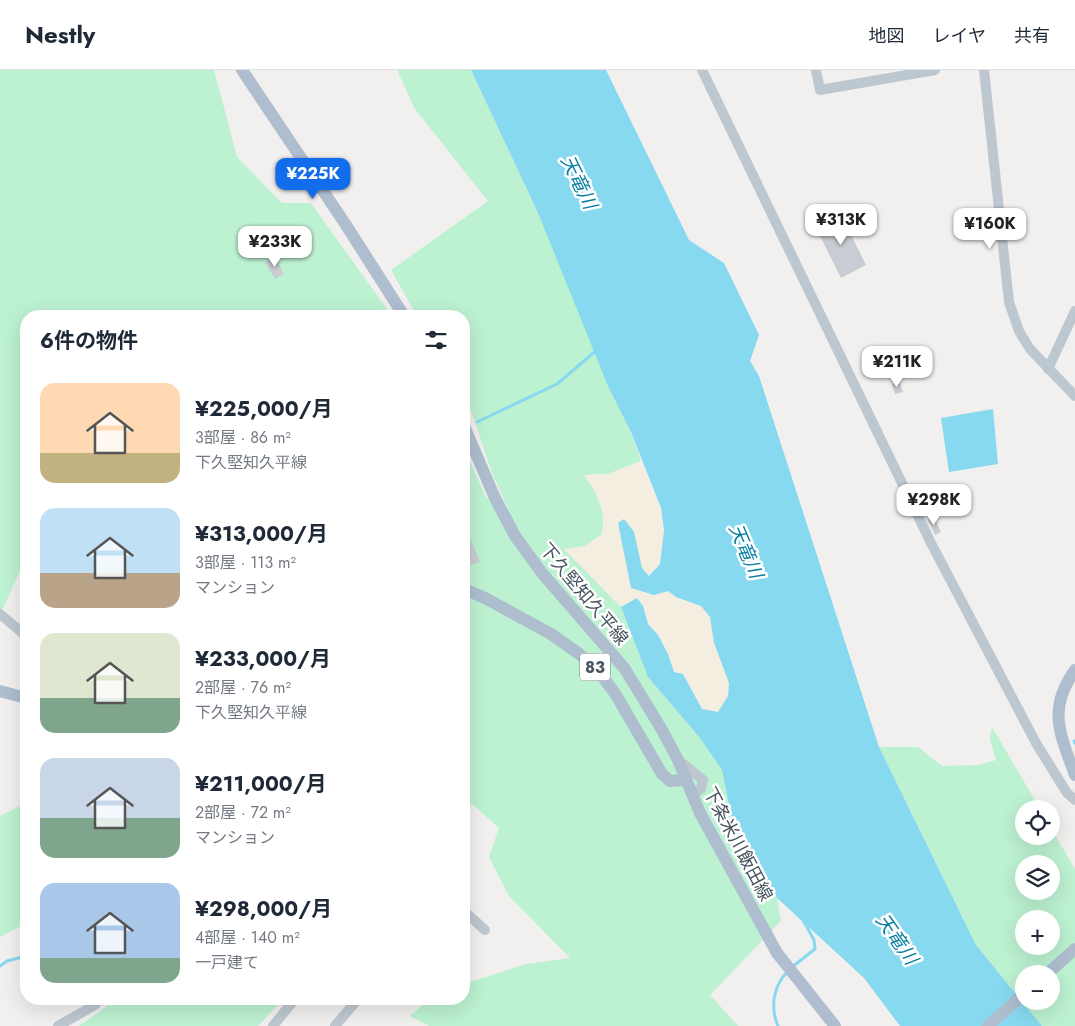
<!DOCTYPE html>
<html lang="ja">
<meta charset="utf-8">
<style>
body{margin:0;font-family:Jost,"Noto Sans JP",sans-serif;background:#f2f2f3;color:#1f2937;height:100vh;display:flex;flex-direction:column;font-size:19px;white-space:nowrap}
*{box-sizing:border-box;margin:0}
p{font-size:16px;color:#747a83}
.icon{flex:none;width:28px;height:28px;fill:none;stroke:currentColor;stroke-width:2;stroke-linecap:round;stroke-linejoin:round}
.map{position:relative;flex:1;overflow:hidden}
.details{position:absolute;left:20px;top:240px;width:450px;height:695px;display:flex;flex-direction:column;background:#fff;border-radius:20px;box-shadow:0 5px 20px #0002}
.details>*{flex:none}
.tools{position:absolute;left:1015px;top:730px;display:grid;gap:10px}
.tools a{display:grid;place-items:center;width:45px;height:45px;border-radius:50%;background:#fff;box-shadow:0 5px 20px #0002;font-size:25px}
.price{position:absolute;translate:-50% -42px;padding:0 11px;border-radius:10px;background:#fff;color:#222;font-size:16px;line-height:32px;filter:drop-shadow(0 1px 2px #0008)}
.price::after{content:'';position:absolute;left:50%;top:30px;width:15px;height:11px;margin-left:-8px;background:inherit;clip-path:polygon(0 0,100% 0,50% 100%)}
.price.current{background:#116deb;color:#fff}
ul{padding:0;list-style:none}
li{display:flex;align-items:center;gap:15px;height:125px;padding:0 20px}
li span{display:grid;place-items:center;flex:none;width:140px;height:100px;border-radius:15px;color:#555}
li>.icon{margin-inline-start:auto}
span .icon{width:60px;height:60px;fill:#fffc;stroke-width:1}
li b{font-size:21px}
h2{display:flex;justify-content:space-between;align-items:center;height:60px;padding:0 20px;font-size:21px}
header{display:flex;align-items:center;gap:30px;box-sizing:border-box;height:70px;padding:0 25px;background:#fff;border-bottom:1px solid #e0e1e3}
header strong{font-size:24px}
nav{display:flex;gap:28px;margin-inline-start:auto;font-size:18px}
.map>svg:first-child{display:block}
</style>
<header>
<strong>Nestly</strong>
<nav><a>地図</a><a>レイヤ</a><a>共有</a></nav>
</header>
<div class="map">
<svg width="1075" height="956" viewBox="0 0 1075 956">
<rect width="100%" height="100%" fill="#f2efef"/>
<!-- green -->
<g fill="#bcf1d1" fill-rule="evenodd">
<path d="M0 0H214L237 87 282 133H311L392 246H26V488L0 545Z"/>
<path d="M397 0H471L538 143 631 362 641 391 608 404 585 405C597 425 608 442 601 465L585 476 564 479 621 537 648 607 700 668 722 700 737 774 777 828 781 851 710 925 738 956H429L409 946 431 929H464V914L526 894 570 888 509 826 489 787 499 758 473 735 464 734V379L486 427 509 441 492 403 472 343 464 329V246H417L391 200 488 131 415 39Z"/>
<path d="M992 657 1040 739H1024V766H1051V758L1075 799V956H1042L976 875 879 677H918L942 696 978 695 996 690 990 669ZM1024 794H1051V821H1024ZM1024 849H1051V876H1024ZM1024 904H1051V931H1024Z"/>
<path d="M26 733V853L0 867V746Z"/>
<path d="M117 929H283L258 956H79Z"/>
</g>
<!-- sand -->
<path fill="#f4eee0" d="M641 391C655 424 681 477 648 506L642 498 634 462 630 506 631 518 654 525 668 521 676 527 701 536 710 546 714 573 729 613 728 626 718 642 702 639 695 623 674 602 668 584 658 565 648 554 643 536 637 529 621 537 564 479 585 476 601 465C608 442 597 423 584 405L608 404Z"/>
<!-- water -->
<g fill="#87d9f0">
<path d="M471 0H606L689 170 724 193 759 265 750 291 759 306 879 677 976 875 1042 956H900L864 908 777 828 737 774 722 700 700 668 648 607 621 537 637 528 643 536 648 554 658 565 668 584 674 602 683 604 702 639 718 642 728 626 729 613 714 573 710 547 701 536 676 527 668 521 654 525 631 518 618 453 624 449 634 462 642 498 649 506 660 494 664 460 661 438 631 362 608 316 538 143Z"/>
<path d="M993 339 998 394 949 402 941 348Z"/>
</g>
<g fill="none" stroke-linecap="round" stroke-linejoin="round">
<!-- stream -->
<g stroke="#87d9f0" stroke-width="3">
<path d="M477 352 557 314 598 279"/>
<path d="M1074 671 1075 673"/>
<path d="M0 896 7 891 26 886"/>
<path d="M792 897 815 879 814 870 803 850"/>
<path d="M778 956C770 937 773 916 788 901"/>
</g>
</g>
<!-- building -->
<g fill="#c9ccd2">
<path d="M841 145 866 195 841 208 816 158Z"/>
<path d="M275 187 284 204 275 209 265 192Z"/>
<path d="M899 311 903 322 895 324 892 314Z"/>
<path d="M934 447 941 462 935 465 928 450Z"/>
<path d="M464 453 480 492 466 497 464 492Z"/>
</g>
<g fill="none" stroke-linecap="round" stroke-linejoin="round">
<!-- minor -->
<g stroke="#bdc7cf" stroke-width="10">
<path d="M702 0 931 473 1036 673 1067 723 1075 730"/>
<path d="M816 0 820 20 935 0"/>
<path d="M984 0 1009 232 1019 261 1030 279 1075 326"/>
<path d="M1048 299 1075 241"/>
<path d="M0 544 26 566"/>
<path d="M678 690 703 710 701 719 692 725"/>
<path d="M464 841 485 860"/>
<path d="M58 956 95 935 99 929"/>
<path d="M273 956 295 929"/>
<path d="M335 956 358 929"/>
</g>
<!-- major -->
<g stroke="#aebecf" stroke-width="12">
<path d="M242 0 346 155 404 246"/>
<path d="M464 356 495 428 515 466 542 503 625 599 662 660 678 690 700 743 777 883 835 956"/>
<path d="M464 519 485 528 551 564 578 583 598 600 616 625 662 704 670 711 686 710"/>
<path d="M1075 600C1047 639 1060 664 1075 705"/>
<path d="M0 621 26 628"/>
<path d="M1047 904 1075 879"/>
<path d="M988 956 1024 924"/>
</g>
</g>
<g text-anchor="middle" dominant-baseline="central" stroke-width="5" stroke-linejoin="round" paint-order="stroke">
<!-- shield labels -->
<rect fill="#fff" stroke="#7e878e" stroke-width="1" x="580" y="583.5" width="30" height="27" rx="4"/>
<g font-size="16" font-weight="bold" fill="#47535e">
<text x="595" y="597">83</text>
</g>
<!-- street labels -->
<g font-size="18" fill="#47535e" stroke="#fff">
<text transform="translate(584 524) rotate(50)">下久堅知久平線</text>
<text transform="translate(738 774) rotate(62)">下条米川飯田線</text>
</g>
<!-- water labels -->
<g font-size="19" font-style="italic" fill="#077fa2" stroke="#fff">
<text transform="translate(579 112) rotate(64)">天竜川</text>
<text transform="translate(746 481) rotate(67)">天竜川</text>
<text transform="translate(897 869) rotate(55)">天竜川</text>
</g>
</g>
</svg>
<div class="tools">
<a><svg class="icon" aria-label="locate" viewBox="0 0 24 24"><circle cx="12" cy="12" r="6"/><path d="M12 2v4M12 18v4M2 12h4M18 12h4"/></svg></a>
<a><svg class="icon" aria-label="layers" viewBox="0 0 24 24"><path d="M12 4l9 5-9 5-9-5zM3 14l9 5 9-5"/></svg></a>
<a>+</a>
<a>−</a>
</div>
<b class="price current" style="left:313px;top:130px">¥225K</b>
<b class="price" style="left:841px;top:176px">¥313K</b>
<b class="price" style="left:990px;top:180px">¥160K</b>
<b class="price" style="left:275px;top:198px">¥233K</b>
<b class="price" style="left:897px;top:318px">¥211K</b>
<b class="price" style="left:934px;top:456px">¥298K</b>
<section class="details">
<h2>6件の物件<svg class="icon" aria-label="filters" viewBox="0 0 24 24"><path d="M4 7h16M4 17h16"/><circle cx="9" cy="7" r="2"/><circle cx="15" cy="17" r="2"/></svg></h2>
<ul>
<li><span style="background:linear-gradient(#ffd9b3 70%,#c2b280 0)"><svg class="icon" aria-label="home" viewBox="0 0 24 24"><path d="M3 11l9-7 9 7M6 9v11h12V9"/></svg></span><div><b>¥225,000/月</b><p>3部屋 · 86 m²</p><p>下久堅知久平線</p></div></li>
<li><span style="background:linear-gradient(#bfe0f5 65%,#b9a48a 0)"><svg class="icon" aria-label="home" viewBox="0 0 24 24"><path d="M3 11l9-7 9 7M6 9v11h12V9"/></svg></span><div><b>¥313,000/月</b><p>3部屋 · 113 m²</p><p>マンション</p></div></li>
<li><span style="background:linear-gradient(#dfe7d0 65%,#7fa58c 0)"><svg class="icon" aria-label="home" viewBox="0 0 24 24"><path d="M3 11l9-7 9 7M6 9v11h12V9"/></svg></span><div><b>¥233,000/月</b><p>2部屋 · 76 m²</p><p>下久堅知久平線</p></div></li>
<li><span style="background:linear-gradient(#c9d6e8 60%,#7fa58c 0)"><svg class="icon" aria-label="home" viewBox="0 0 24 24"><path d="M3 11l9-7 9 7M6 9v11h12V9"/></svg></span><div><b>¥211,000/月</b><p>2部屋 · 72 m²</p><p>マンション</p></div></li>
<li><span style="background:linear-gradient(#a9c7e8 75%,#7fa58c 0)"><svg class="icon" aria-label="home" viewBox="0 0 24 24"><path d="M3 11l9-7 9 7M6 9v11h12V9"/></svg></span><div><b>¥298,000/月</b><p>4部屋 · 140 m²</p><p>一戸建て</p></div></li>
</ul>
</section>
</div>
